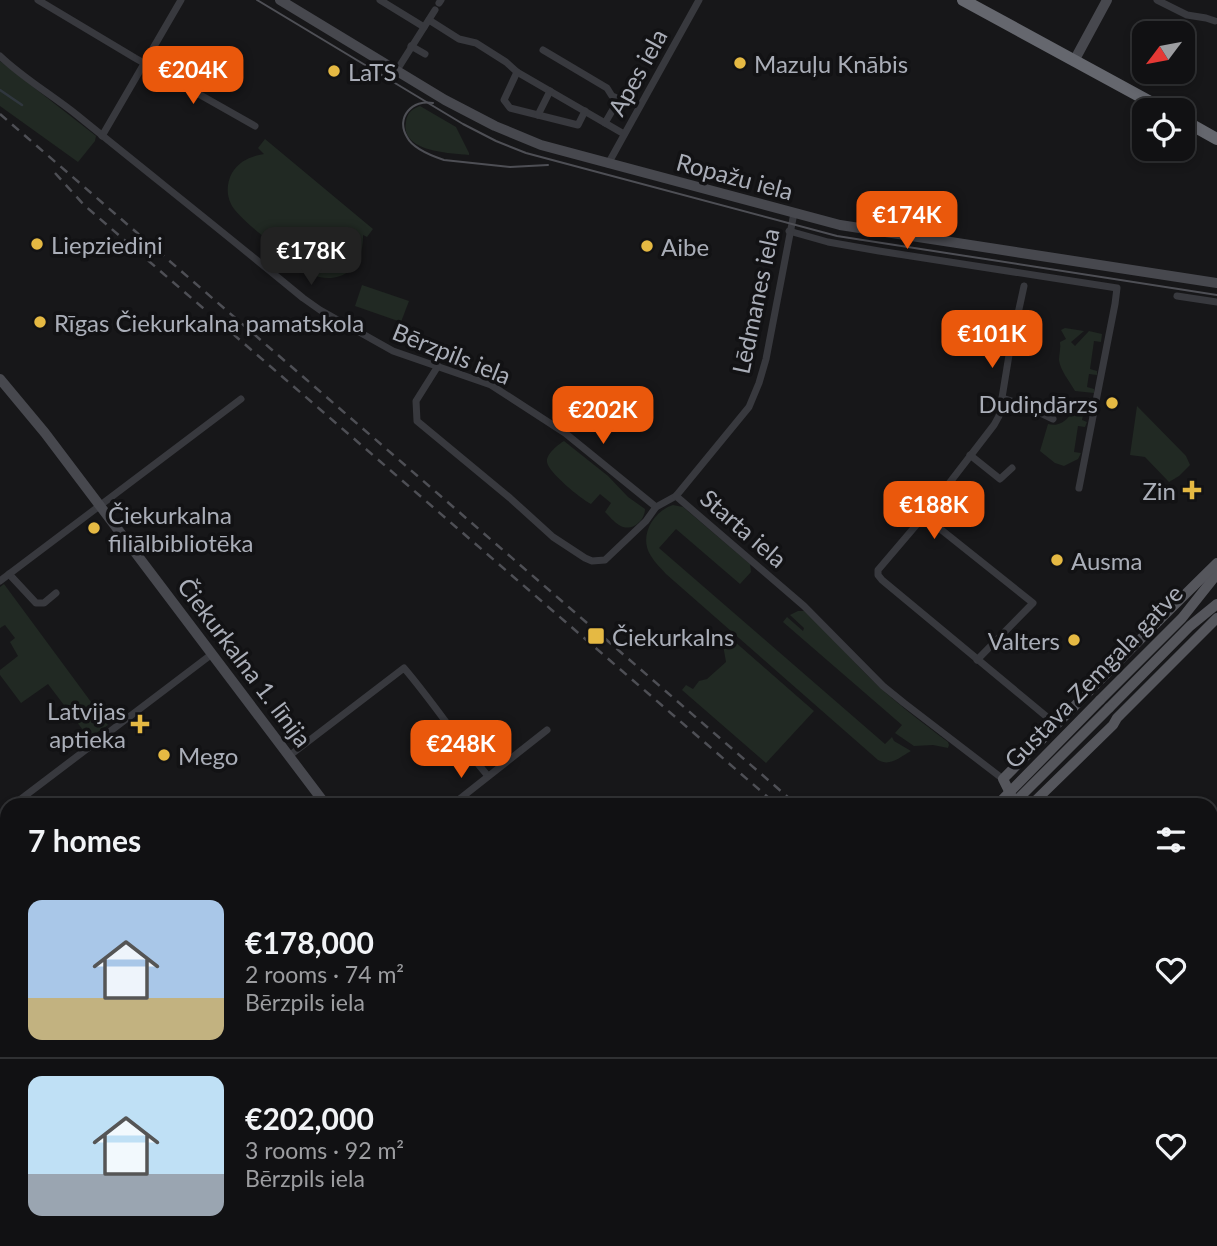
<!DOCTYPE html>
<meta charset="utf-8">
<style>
body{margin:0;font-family:Lato,sans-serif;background:#1a1a1c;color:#f1f3f6;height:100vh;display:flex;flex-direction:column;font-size:26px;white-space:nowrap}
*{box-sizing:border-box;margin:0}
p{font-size:23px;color:#9c9da0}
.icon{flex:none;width:38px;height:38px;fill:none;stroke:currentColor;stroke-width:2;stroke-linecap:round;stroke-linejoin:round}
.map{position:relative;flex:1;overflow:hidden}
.sheet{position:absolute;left:0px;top:798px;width:1218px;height:448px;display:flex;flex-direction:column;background:#111113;border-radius:21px 21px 0 0;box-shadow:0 4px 10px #0003,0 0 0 2px #303133}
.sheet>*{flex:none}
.needle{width:46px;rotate:238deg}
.buttons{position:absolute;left:1132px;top:21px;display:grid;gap:14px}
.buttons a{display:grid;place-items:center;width:63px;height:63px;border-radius:14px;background:#111113;box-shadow:0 4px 10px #0003,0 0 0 2px #303133;font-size:35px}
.price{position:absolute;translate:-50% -60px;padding:0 16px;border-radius:14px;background:#ea580c;color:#fff;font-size:23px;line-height:46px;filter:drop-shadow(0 2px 4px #0008)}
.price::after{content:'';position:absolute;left:50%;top:42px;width:21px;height:16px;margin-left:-10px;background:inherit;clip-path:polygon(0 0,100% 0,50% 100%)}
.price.active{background:#222;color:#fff}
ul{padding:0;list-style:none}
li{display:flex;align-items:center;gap:21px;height:175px;padding:0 28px}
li+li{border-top:2px solid #303133}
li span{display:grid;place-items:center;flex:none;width:196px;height:140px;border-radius:14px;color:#555}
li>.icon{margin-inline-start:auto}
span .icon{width:84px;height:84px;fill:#fffc;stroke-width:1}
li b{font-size:30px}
h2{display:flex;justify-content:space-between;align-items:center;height:84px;padding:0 28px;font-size:30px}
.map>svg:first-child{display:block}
</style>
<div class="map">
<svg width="1217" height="1246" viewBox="0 0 1217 1246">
<rect width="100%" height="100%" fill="#171719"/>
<!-- green -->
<g fill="#212923">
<path d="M0 61 96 136 95 141 78 162 0 106Z"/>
<path d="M420 106 456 127 469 153V155C450 153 400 152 406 122 407 113 412 109 420 106Z"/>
<path d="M265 139 373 229 367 237 363 235C364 266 343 286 312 275 295 261 238 220 231 204 226 194 227 182 232 173 239 161 251 156 264 154L258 148Z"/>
<path d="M362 285 409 301 401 322 355 306Z"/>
<path d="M1065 328 1084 331 1071 342 1075 346 1089 331 1102 334 1101 342 1094 341 1090 369 1097 371V375L1089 374 1087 387 1094 389V393L1075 391C1070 382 1060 370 1059 360 1059 354 1061 348 1060 342L1066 339 1061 330Z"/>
<path d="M1082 398 1092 399 1091 404 1086 403 1082 420 1087 422 1085 427 1078 426 1074 452 1081 453 1078 459 1064 466 1055 463 1040 451 1048 424C1065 429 1074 410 1082 398Z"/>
<path d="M1137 406 1186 456 1190 465 1179 476 1169 482 1145 457 1130 455Z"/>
<path d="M564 441 608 476 628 497 645 509C645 521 631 533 619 525 614 522 609 516 605 512L611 503 600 494 591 504C581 499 548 472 547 462 546 454 559 444 564 441Z"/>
<path d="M673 505 683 507 750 564 751 572 740 584 676 529 659 548 885 744 892 737 894 741 911 751C900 757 890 767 878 760L666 574C661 568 655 563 651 556 638 537 653 511 673 505Z"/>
<path d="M4 584 108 725 89 738 48 684 21 703 0 675V670L18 656 10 642 15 638 5 625 0 628V587Z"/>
<path d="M798 611H804C827 631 847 655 868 676 893 701 920 721 948 742L949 745 948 748 933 745 914 746 895 733 902 725 783 622 787 617 803 631 804 628 790 615Z"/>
<path d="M734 641 814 711 766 763 682 690 686 685 693 689 699 681 707 679 726 662 723 645Z"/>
</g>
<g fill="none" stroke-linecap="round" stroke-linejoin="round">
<!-- stream -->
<path stroke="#30373e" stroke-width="2.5" d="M0 90 22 105"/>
<!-- street -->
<g stroke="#38393e" stroke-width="7">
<path d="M38 0 135 58 255 126"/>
<path d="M380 0 424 27"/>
<path d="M1157 0 1187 15 1206 18 1215 21"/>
<path d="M439 3 441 0"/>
<path d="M429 20 459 39 476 43 506 62 517 72 624 134"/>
<path d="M411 46 425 54"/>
<path d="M543 50 607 88 612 96 619 99 605 123"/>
<path d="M0 56C23 78 52 95 77 115 152 176 228 236 303 298L320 310 393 351 491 385 565 433 656 507"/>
<path d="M397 70 435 10"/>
<path d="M517 72 504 100 510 108 578 125 585 111"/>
<path d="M538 115 550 91"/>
<path d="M102 136 181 0"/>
<path d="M608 164 699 0"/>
<path d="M789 231 828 242 879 251 1117 288 1115 304 1079 488"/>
<path d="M1024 286 1009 355 999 416 994 425 924 516 878 570V575L882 580 1047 717 1048 732"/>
<path d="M1177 296 1217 302"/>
<path d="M438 366 416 401 417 421 510 498 553 537 585 558 592 561 605 560 646 521 656 507 676 496 749 407 759 383 766 359 794 213"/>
<path d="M1002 398 1024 405 1053 419"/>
<path d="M970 455 1000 479 1012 468"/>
<path d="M676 496 804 606 883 686 904 703 1003 779"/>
<path d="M924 516 1033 603 977 660"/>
<path d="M9 574 36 603H44L56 593"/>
<path d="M0 581 241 399"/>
<path d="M289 756 404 668C434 703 458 741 488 776"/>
<path d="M13 805 212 654"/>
<path d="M452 805 547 730"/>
<path d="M0 815 7 809"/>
<path d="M1211 985 1217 991"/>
<path d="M192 1239 197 1246"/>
<path d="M861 1239 871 1246"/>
<path d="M66 1246 70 1239"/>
<path d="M420 1246 430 1239"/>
<path d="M752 1246 755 1239"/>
</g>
<!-- secondary -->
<g stroke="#47484e" stroke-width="10">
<path d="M280 0 445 100 495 126 541 145 840 225 1217 283"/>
<path d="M1074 61 1107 0"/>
<path d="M0 379 45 433 326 805"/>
<path d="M0 986 7 996"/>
<path d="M0 1048 7 1043"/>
<path d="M529 1239 531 1246"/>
</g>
<!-- primary -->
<g stroke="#55565c" stroke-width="10">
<path d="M1100 700 1182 618 1217 574"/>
<path d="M1109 708 1190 626 1217 604"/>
<path d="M1020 805 1013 799 1003 779C1074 707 1144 634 1217 563"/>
<path d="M1031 805 1113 725 1117 718 1217 618"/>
<path d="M550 1246 559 1239"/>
<path d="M575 1246 581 1239"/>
</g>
<!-- highway -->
<g stroke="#65676e" stroke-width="12">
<path d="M963 0 1165 110"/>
<path d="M1183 120 1217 139"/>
</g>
<!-- tram -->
<g stroke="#4e4f55" stroke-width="2">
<path d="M257 0 463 124 496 141 526 153 837 236 1217 295"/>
<path d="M433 103C413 99 395 117 407 137 413 149 432 156 444 160L510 167 548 165"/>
</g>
<!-- rail -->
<g stroke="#4e4f55" stroke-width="2.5" stroke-dasharray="9 7" stroke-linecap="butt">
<path d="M0 114 797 805"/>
<path d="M55 173 84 205 777 805"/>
<path d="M1211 1135 1217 1137"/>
<path d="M1211 1182 1217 1187"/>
<path d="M1211 1217 1217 1223"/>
</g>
<!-- primary-bridge -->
<g stroke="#55565c" stroke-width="10">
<path d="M997 805 1100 700"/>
<path d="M1012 805 1109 708"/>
</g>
</g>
<!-- markers -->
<g fill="#e5b943" stroke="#121214" stroke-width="2.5">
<circle cx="740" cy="63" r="7"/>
<circle cx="334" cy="71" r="7"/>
<circle cx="37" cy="244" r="7"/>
<circle cx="647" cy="246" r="7"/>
<circle cx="40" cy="322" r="7"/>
<circle cx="1112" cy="403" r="7"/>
<path d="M1188.5 479.5h7v7h7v7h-7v7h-7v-7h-7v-7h7z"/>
<circle cx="94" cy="528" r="7"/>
<circle cx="1057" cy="560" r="7"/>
<rect x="587" y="627" width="18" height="18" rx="3.5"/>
<circle cx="1074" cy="640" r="7"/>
<path d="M136.5 713.5h7v7h7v7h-7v7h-7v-7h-7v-7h7z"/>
<circle cx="164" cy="755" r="7"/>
</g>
<g text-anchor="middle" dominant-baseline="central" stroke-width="7" stroke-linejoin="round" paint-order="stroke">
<!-- poi labels -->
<g font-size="24" fill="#aaaeb8" stroke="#121214" text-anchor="start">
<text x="754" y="63">Mazuļu Knābis</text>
<text x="348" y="71">LaTS</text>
<text x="51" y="244">Liepziediņi</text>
<text x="661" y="246">Aibe</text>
<text x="54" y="322">Rīgas Čiekurkalna pamatskola</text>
<text x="1098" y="403" text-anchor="end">Dudiņdārzs</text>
<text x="1176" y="490" text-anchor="end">Zin</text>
<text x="108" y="514">Čiekurkalna<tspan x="108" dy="28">filiālbibliotēka</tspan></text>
<text x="1071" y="560">Ausma</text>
<text x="612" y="636">Čiekurkalns</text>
<text x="1060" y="640" text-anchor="end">Valters</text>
<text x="126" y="710" text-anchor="end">Latvijas<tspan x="126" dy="28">aptieka</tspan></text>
<text x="178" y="755">Mego</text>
</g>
<!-- street labels -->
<g font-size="24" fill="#aaaeb8" stroke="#121214">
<text transform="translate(637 72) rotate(-61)">Apes iela</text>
<text transform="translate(735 176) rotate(15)">Ropažu iela</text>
<text transform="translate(755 301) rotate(-78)">Lēdmanes iela</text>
<text transform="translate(452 353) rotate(22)">Bērzpils iela</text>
<text transform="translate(744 528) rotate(41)">Starta iela</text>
<text transform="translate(245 662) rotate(53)">Čiekurkalna 1. līnija</text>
<text transform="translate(1093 676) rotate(-46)">Gustava Zemgala gatve</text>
</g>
</g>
</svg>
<div class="buttons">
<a><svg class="needle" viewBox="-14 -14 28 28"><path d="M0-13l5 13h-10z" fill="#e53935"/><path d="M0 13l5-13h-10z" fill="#9c9da0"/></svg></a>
<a><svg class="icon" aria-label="locate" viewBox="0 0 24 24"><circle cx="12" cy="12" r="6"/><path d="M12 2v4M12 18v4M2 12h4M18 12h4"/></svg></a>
</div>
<b class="price" style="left:193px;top:106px">€204K</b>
<b class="price" style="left:907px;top:251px">€174K</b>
<b class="price active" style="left:311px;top:287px">€178K</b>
<b class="price" style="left:992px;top:370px">€101K</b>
<b class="price" style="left:603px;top:446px">€202K</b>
<b class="price" style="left:934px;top:541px">€188K</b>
<b class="price" style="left:461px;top:780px">€248K</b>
<section class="sheet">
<h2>7 homes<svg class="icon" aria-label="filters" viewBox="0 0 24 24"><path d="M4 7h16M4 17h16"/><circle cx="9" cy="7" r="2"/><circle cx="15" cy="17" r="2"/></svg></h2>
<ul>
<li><span style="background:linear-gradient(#a9c7e8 70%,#c2b280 0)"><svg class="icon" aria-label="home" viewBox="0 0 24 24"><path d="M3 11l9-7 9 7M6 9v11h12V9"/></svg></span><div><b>€178,000</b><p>2 rooms · 74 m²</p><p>Bērzpils iela</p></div><svg class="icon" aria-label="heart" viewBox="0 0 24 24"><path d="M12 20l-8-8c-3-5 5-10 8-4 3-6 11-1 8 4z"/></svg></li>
<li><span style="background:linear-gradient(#bfe0f5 70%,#9aa5b1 0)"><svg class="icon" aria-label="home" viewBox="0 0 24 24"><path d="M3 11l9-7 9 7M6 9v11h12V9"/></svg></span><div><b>€202,000</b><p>3 rooms · 92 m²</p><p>Bērzpils iela</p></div><svg class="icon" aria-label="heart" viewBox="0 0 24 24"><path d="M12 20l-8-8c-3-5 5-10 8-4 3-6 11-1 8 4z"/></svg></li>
</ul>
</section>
</div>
